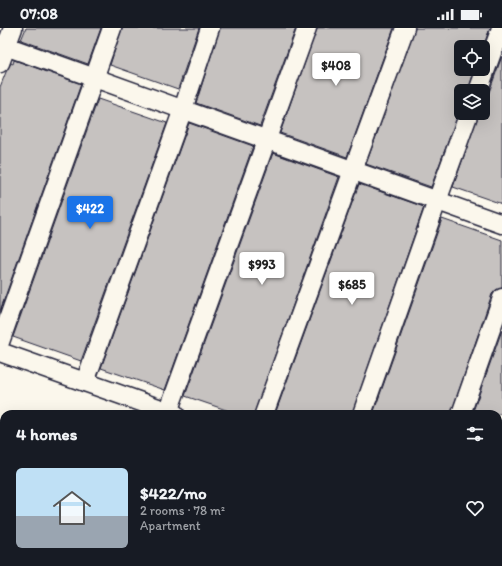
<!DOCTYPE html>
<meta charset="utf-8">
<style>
body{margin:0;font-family:Itim,sans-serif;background:#20242c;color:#f1f3f6;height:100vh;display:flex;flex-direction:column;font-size:15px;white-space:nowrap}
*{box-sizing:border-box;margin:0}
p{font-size:13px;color:#9ea1a6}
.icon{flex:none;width:22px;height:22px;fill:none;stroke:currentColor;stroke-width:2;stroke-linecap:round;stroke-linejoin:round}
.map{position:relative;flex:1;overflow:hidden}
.drawer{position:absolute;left:0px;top:382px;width:502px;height:156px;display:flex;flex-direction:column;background:#171b24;border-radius:12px 12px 0 0;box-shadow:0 4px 16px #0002}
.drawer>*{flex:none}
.tools{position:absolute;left:454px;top:12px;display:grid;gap:8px}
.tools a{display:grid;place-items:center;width:36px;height:36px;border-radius:6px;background:#171b24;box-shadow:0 4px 16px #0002;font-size:20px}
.price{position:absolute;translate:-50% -34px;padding:0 9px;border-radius:4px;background:#fff;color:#222;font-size:13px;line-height:26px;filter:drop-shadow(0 1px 2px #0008)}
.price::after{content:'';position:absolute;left:50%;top:24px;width:12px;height:9px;margin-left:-6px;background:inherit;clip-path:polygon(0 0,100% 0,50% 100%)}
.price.selected{background:#1a73e8;color:#fff}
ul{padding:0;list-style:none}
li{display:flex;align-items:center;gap:12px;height:100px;padding:0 16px}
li+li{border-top:1px solid #363941}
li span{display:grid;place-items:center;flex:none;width:112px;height:80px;border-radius:6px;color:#555}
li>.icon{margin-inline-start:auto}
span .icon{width:48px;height:48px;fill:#fffc;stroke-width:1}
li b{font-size:17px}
h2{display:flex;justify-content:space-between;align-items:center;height:48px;padding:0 16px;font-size:17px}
.status{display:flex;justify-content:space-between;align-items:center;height:28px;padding:0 20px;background:#171b24;direction:ltr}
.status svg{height:11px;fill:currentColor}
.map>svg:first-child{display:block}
</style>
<div class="status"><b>07:08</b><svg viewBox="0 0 49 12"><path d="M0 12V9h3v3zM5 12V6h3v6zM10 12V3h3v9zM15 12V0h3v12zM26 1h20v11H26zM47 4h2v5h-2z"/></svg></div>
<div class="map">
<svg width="502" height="538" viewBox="0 0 502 538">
<rect width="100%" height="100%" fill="#fbf7ec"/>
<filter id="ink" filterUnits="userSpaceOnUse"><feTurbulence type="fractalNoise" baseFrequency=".025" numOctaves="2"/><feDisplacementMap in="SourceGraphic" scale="8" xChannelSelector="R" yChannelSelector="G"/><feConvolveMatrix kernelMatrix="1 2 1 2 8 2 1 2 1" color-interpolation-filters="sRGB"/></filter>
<g filter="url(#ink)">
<!-- building -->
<g fill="#c6c2c0" stroke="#22223b">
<path d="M26 0H101L88 36 21 12Z"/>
<path d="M122 0H199L178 61 110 37Z"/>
<path d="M220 0H296L260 98 196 75Z"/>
<path d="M317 0H394L347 129 280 105Z"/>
<path d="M415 0H490L483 19H461V41H475L468 63H461V79L431 159 366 136Z"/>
<path d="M502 28V176L453 159 479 85H483V72L488 67Z"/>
<path d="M14 32 81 56 0 283V59L6 44 11 35 13 36Z"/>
<path d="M98 71 167 95 81 333 13 309Z"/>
<path d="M189 95 253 118 165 362 101 340Z"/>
<path d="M273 125 339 149 254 386H238L185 368Z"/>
<path d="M359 156 424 179 352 386H275Z"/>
<path d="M442 191 502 212V260L496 262 492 266 451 386H373Z"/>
<path d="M502 302V386H472Z"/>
</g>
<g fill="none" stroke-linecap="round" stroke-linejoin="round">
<!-- service casing -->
<g stroke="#22223b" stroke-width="12">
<path id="service" d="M407 538 409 534"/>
</g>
<!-- minor casing -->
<g stroke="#22223b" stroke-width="21">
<g id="minor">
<path d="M0 16 502 196"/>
<path d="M0 35 13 0"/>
<path d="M478 63 501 0"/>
<path d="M0 314 112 0"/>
<path d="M0 324 175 386"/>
<path d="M85 354 183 81 210 0"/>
<path d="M168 384 307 0"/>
<path d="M264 386 405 0"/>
<path d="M362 386 437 173 469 85"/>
<path d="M461 386 502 270"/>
<path d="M498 500 502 502"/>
<path d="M0 536 8 538"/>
</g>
</g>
<!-- service -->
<use href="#service" stroke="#fbf7ec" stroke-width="9"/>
<!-- minor -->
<use href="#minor" stroke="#fbf7ec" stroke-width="18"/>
</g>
</g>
</svg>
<div class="tools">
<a><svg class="icon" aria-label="locate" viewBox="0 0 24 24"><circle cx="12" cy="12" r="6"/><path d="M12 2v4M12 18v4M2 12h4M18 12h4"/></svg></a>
<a><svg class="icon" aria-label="layers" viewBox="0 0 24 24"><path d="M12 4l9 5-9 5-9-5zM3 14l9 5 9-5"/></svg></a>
</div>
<b class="price" style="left:336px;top:59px">$408</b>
<b class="price selected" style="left:90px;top:202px">$422</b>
<b class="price" style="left:262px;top:258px">$993</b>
<b class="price" style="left:352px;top:278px">$685</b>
<section class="drawer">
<h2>4 homes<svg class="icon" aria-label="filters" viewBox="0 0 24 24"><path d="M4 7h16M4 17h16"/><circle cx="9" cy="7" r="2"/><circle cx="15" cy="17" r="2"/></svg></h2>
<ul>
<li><span style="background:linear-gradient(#bfe0f5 60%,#9aa5b1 0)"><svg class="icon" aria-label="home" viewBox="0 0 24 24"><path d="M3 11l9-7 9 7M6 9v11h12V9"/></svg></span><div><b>$422/mo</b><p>2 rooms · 78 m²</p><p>Apartment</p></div><svg class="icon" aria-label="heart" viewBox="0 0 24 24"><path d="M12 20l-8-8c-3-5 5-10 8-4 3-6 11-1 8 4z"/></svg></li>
</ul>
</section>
</div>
